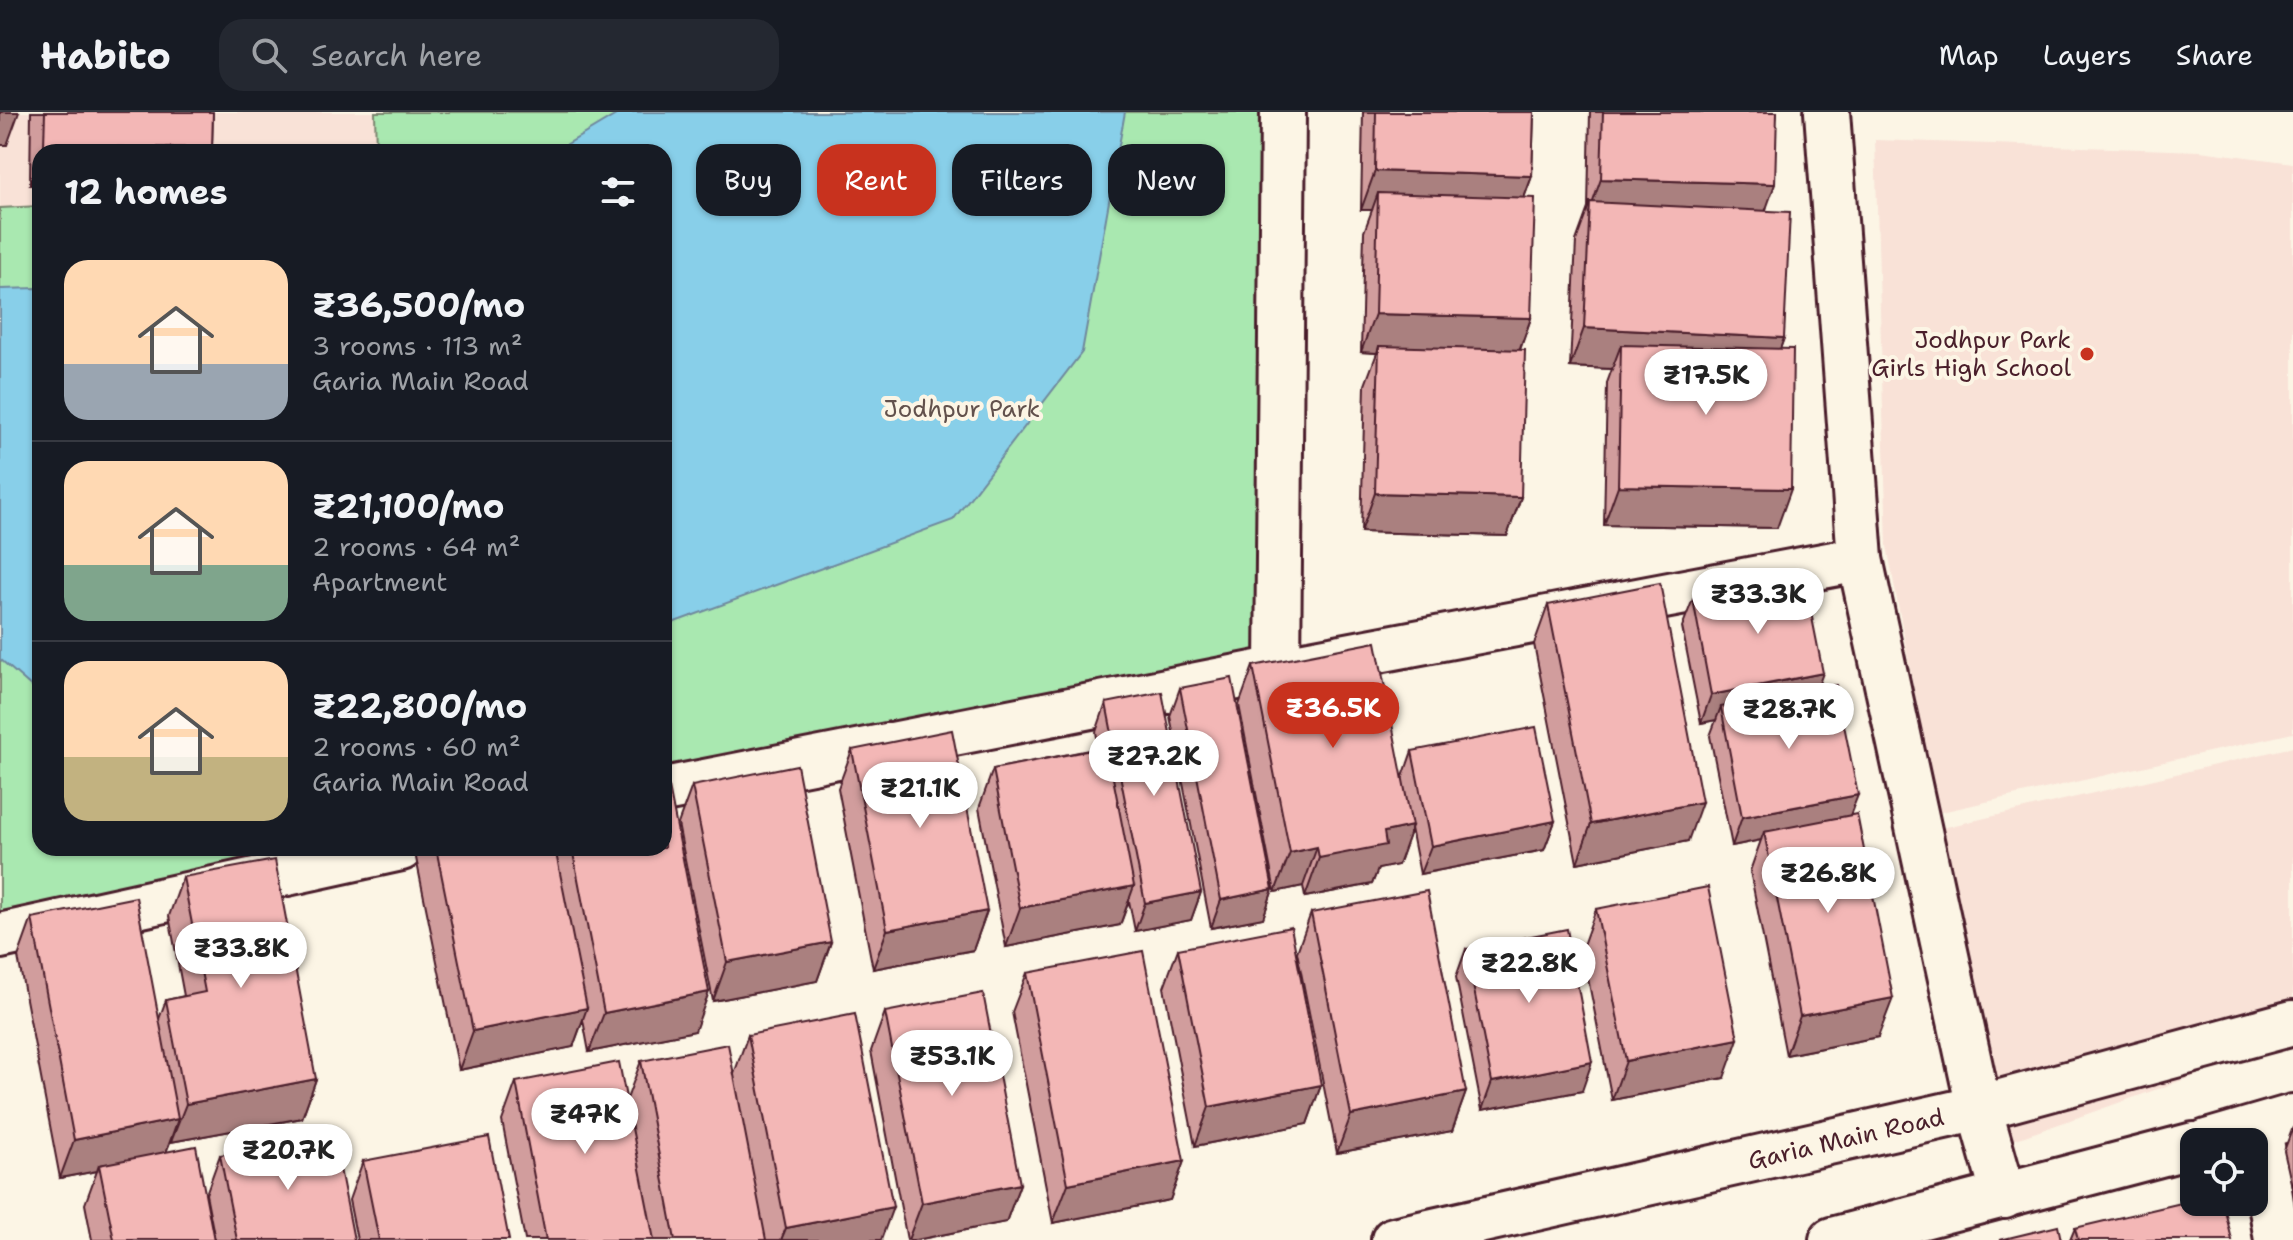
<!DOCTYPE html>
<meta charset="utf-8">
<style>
body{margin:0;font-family:"Shantell Sans",sans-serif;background:#242831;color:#f1f3f6;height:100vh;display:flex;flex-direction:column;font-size:30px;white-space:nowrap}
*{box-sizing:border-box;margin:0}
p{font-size:26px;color:#9ea1a6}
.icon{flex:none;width:44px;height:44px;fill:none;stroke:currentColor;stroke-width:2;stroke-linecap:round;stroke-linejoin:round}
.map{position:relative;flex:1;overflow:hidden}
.sheet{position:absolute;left:32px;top:32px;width:640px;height:712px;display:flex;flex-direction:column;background:#171b24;border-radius:24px;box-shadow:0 2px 6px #0004}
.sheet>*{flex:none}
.banner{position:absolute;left:696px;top:32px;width:760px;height:72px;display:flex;gap:16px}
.tools{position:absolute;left:2180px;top:1016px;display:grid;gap:16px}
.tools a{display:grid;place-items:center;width:88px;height:88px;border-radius:16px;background:#171b24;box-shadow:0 2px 6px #0004;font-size:40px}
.price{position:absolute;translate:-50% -68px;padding:0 18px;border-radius:28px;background:#fff;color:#222;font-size:26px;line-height:52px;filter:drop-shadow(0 2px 4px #0008)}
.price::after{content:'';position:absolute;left:50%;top:48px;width:24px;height:18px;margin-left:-12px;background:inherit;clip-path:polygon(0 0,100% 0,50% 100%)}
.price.current{background:#c8321e;color:#fff}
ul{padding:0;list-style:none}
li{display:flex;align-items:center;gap:24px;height:200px;padding:0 32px}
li+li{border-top:2px solid #363941}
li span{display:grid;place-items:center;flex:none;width:224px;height:160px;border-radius:24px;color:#555}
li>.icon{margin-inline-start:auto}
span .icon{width:96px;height:96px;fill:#fffc;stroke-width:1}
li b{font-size:34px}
h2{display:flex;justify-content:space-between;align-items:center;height:96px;padding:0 32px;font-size:34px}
.tag{padding:0 28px;border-radius:24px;background:#171b24;box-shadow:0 2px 6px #0004;font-size:28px;line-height:72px}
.tag.current{background:#c8321e;color:#fff}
header{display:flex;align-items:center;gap:48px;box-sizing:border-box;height:112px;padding:0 40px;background:#171b24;border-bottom:2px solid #363941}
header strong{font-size:38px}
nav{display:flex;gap:44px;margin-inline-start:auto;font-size:28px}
.search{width:560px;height:72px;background:#242831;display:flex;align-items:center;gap:20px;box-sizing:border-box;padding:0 28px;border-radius:24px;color:#9ea1a6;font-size:30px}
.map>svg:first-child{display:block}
</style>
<header>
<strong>Habito</strong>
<div class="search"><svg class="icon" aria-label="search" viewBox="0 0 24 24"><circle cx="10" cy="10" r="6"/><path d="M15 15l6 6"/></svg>Search here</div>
<nav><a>Map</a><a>Layers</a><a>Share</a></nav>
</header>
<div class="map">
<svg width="2293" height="1128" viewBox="0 0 2293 1128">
<rect width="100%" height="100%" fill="#fcf5e5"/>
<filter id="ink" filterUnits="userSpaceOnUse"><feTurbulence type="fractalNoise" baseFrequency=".0125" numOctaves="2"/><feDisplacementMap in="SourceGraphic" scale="16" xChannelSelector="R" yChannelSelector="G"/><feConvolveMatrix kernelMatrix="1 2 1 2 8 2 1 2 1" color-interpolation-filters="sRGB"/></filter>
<g filter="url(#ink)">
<!-- built -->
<g fill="#f9e2d7">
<path d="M0 0H375L376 40H40V94L0 96Z"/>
<path d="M1875 28 2200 39 2293 51V621L1937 701 1887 434Z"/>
<path d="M2293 635V929L2008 1030 1942 716Z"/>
</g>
<!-- green -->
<g fill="#a9e8b0" stroke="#7a846e" stroke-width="2">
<path d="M375 0H1263L1257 544 664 659V40H376Z"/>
<path d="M40 94V736H313L0 805V96Z"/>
</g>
<!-- water -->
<g fill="#88cfe9" stroke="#6f899d" stroke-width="2">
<path d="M621 0H1125L1082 240 953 408 664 514V40H554Z"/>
<path d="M40 176V582L0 547V177Z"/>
</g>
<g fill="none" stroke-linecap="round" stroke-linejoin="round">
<!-- street casing -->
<g stroke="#4a1f2b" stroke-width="50">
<g id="street">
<path d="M1283 0 1278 557 1860 447"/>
<path d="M1827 0 1860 447 1979 996 2004 1084"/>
<path d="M664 678 1278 557"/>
<path d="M0 824 401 736"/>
<path d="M2259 1016 2277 1128"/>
</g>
</g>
<!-- primary casing -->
<g stroke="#4a1f2b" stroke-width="50">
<g id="primary">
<path d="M2207 1030 2293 1005"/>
<path d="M1394 1128 1979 996 2293 911"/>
<path d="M1832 1128 2194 1033"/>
</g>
</g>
<!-- street -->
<use href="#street" stroke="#fcf5e5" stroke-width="44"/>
<!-- primary -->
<use href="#primary" stroke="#fcf5e5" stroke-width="44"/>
</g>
<!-- wall -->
<g fill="#d19d9d" stroke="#4a1f2b" stroke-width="2">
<path d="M31 0H213L212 36 211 40H40V73H30Z"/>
<path d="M1363 0H1534L1532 64 1524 86 1531 206 1520 238 1521 385 1507 424 1361 420 1365 273 1377 241 1361 240 1364 120 1372 98H1361Z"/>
<path d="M1590 0H1777L1766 99 1784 226 1780 237 1777 416 1604 413 1607 271 1612 257 1570 255 1576 129 1588 96Z"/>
<path d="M1693 487 1817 577 1850 703 1878 925 1786 943 1750 759 1761 728 1732 734 1710 624 1716 608 1701 611 1682 515Z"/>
<path d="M1548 493 1688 729 1577 751 1534 532Z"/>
<path d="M1253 554 1403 665 1412 639 1555 709 1544 738 1420 762 1411 716 1398 753 1378 757 1372 772 1305 785 1303 774 1275 780 1239 593Z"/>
<path d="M1180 576 1273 777 1263 806 1211 816 1170 604Z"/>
<path d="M1106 591 1201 780 1191 808 1135 819 1129 789 1120 813 1006 835 979 696 993 657 1099 636 1096 620Z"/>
<path d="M852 638 987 799 973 838 873 857 838 676Z"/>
<path d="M692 674 831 830 817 869 713 889 678 712Z"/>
<path d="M420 736H664L695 919 589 940 583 908 573 935 459 958 416 746Z"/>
<path d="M183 765 316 967 302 1006 171 1030V1028L166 1040 214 1128H92L85 1092 97 1059 60 1066 18 845 32 806 159 907 166 888 184 884 169 804Z"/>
<path d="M1596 797 1724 966 1612 988 1582 836Z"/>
<path d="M1311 801 1466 980 1452 1019 1337 1041 1297 840Z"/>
<path d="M1178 837 1321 973 1307 1012 1195 1034 1164 875Z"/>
<path d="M1466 837 1582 979 1482 998 1456 865Z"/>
<path d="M1027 861 1184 1049 1170 1088 1053 1111 1012 900Z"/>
<path d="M885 900 1020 1072 1006 1110 916 1128H907L871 939Z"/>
<path d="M748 923 881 1128H525L502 1009 516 970 627 987 641 949 734 962Z"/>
<path d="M2293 1015V1079L2284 1039Z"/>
<path d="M220 1043 354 1128H215L206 1082Z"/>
<path d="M363 1049 509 1128H357L349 1088Z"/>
<path d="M2075 1116 2232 1128H2070Z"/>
</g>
<!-- shaded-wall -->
<g fill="#aa807f" stroke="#4a1f2b" stroke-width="2">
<path d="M0 0H19L7 33H0Z"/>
<path d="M44 34 212 36 211 40H42Z"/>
<path d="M40 47V73H30Z"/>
<path d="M1375 59 1532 64 1518 102 1378 81 1372 98H1361Z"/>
<path d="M1601 67 1775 72 1761 111 1589 101Z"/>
<path d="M1375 202 1531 206 1517 245 1379 234 1377 241 1361 240Z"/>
<path d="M1584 216 1784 226 1770 264 1621 233 1612 257 1570 255Z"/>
<path d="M1618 374 1791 377 1777 416 1604 413Z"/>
<path d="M1375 381 1521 385 1507 424 1361 420Z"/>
<path d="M1823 561 1812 590 1721 595 1716 608 1701 611 1711 583Z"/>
<path d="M1858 683 1847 711 1764 720 1761 728 1732 734 1742 705Z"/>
<path d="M1702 690 1688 729 1577 751 1591 712Z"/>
<path d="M1555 709 1544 738 1420 762 1431 734Z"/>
<path d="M1412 714 1398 753 1378 757 1372 772 1305 785 1319 746 1384 720Z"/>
<path d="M1317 735 1303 774 1275 780 1290 741Z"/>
<path d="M1134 774 1120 813 1006 835 1020 796Z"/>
<path d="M1273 777 1263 806 1211 816 1221 788Z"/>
<path d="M1201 780 1191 808 1135 819 1145 791Z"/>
<path d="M987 799 973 838 873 857 887 818Z"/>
<path d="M831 830 817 869 713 889 727 850Z"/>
<path d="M709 880 695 919 589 940 604 901Z"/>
<path d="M1893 886 1878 925 1786 943 1800 904Z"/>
<path d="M587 896 573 935 459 958 473 919Z"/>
<path d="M1738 927 1724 966 1612 988 1626 949Z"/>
<path d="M1592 950 1582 979 1482 998 1492 970Z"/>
<path d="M316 967 302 1006 171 1030 186 992Z"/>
<path d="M1321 973 1307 1012 1195 1034 1209 995Z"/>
<path d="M1466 980 1452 1019 1337 1041 1351 1003Z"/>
<path d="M178 1007 164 1046 99 1053 97 1059 60 1066 74 1028Z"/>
<path d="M1184 1049 1170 1088 1053 1111 1068 1072Z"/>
<path d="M1020 1072 1006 1110 916 1128H908L922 1091Z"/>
<path d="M893 1095 881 1128H781L786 1116Z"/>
</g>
<!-- building -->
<g fill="#f3b7b6" stroke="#4a1f2b" stroke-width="2">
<path d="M45 0H213L212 36 44 34Z"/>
<path d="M1376 0H1534L1532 64 1375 59Z"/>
<path d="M1603 0H1777L1775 72 1601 67Z"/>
<path d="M1378 81 1535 86 1531 206 1375 202Z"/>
<path d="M1590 90 1790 100 1784 226 1584 216Z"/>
<path d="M1621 233 1793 237 1791 377 1618 374Z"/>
<path d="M1379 234 1525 238 1521 385 1375 381Z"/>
<path d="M1804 465 1823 561 1711 583 1693 487Z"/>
<path d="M1660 471 1702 690 1591 712 1548 493Z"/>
<path d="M1376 530 1412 714 1384 720 1386 733 1319 746 1317 735 1290 741 1253 554Z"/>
<path d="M1232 566 1273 777 1221 788 1180 576Z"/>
<path d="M1836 573 1858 683 1742 705 1721 595Z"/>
<path d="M1162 580 1201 780 1145 791 1106 591Z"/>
<path d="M1536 615 1555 709 1431 734 1412 639Z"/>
<path d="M952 618 987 799 887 818 852 638Z"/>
<path d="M1107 635 1134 774 1020 796 993 657Z"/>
<path d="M797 653 831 830 727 850 692 674Z"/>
<path d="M669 675 709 880 604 901 572 736H664V676Z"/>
<path d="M1857 702 1893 886 1800 904 1764 720Z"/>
<path d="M436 736H555L587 896 473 919Z"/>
<path d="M275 748 316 967 186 992 166 888 205 880 183 765Z"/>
<path d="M1708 775 1738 927 1626 949 1596 797Z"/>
<path d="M1427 779 1466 980 1351 1003 1311 801Z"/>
<path d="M136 785 178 1007 74 1028 32 806Z"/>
<path d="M1291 815 1321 973 1209 995 1178 837Z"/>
<path d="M1567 817 1592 950 1492 970 1466 837Z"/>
<path d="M1143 839 1184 1049 1068 1072 1027 861Z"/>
<path d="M983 881 1020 1072 922 1091 885 900Z"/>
<path d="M855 902 893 1095 786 1116 748 923Z"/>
<path d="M728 932 766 1128H675L641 949Z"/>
<path d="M619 950 654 1128H546L516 970Z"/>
<path d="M333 1021 354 1128H237L220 1043Z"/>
<path d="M489 1025 509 1128H379L363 1049Z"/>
<path d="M196 1034 214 1128H114L99 1053Z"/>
<path d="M2194 1088V1090H2223L2232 1128H2078L2075 1116Z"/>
<path d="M2058 1114 2061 1128H2000Z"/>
</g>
</g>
<!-- markers -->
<circle fill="#c8321e" stroke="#fcf5e5" stroke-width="3" cx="2087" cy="242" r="8"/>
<g text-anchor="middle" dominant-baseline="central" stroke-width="8" stroke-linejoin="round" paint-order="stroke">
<!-- poi labels -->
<g font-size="24" fill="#4a1f2b" stroke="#fcf5e5" text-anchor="end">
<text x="2071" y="228">Jodhpur Park<tspan x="2071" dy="28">Girls High School</tspan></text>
</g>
<!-- park labels -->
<g font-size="24" fill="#62514c" stroke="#fcf5e5">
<text x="962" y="297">Jodhpur Park</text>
</g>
<!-- street labels -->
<g font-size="24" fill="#4a1f2b" stroke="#fcf5e5">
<text transform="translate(1846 1027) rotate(-13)">Garia Main Road</text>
</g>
</g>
</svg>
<div class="tools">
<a><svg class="icon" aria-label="locate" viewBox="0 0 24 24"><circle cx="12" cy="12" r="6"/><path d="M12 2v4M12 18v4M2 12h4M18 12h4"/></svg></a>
</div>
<b class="price" style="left:1706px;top:305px">₹17.5K</b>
<b class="price" style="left:1758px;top:524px">₹33.3K</b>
<b class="price current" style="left:1333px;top:638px">₹36.5K</b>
<b class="price" style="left:1789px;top:639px">₹28.7K</b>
<b class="price" style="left:1154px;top:686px">₹27.2K</b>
<b class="price" style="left:920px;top:718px">₹21.1K</b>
<b class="price" style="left:1828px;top:803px">₹26.8K</b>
<b class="price" style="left:241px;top:878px">₹33.8K</b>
<b class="price" style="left:1529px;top:893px">₹22.8K</b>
<b class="price" style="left:952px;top:986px">₹53.1K</b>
<b class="price" style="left:585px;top:1044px">₹47K</b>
<b class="price" style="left:288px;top:1080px">₹20.7K</b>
<div class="banner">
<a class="tag">Buy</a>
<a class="tag current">Rent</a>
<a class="tag">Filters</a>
<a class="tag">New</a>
</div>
<section class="sheet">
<h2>12 homes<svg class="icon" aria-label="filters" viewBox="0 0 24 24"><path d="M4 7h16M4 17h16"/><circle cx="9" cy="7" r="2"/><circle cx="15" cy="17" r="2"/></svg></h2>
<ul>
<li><span style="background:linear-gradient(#ffd9b3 65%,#9aa5b1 0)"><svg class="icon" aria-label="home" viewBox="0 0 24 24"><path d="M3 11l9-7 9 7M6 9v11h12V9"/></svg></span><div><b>₹36,500/mo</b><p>3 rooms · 113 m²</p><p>Garia Main Road</p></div></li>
<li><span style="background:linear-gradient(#ffd9b3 65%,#7fa58c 0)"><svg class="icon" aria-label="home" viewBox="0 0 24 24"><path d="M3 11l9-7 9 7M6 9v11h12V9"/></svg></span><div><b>₹21,100/mo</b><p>2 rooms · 64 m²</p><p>Apartment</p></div></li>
<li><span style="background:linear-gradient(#ffd9b3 60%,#c2b280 0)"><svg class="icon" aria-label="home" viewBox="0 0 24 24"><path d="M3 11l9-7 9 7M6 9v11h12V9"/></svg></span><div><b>₹22,800/mo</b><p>2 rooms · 60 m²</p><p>Garia Main Road</p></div></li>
</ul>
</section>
</div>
